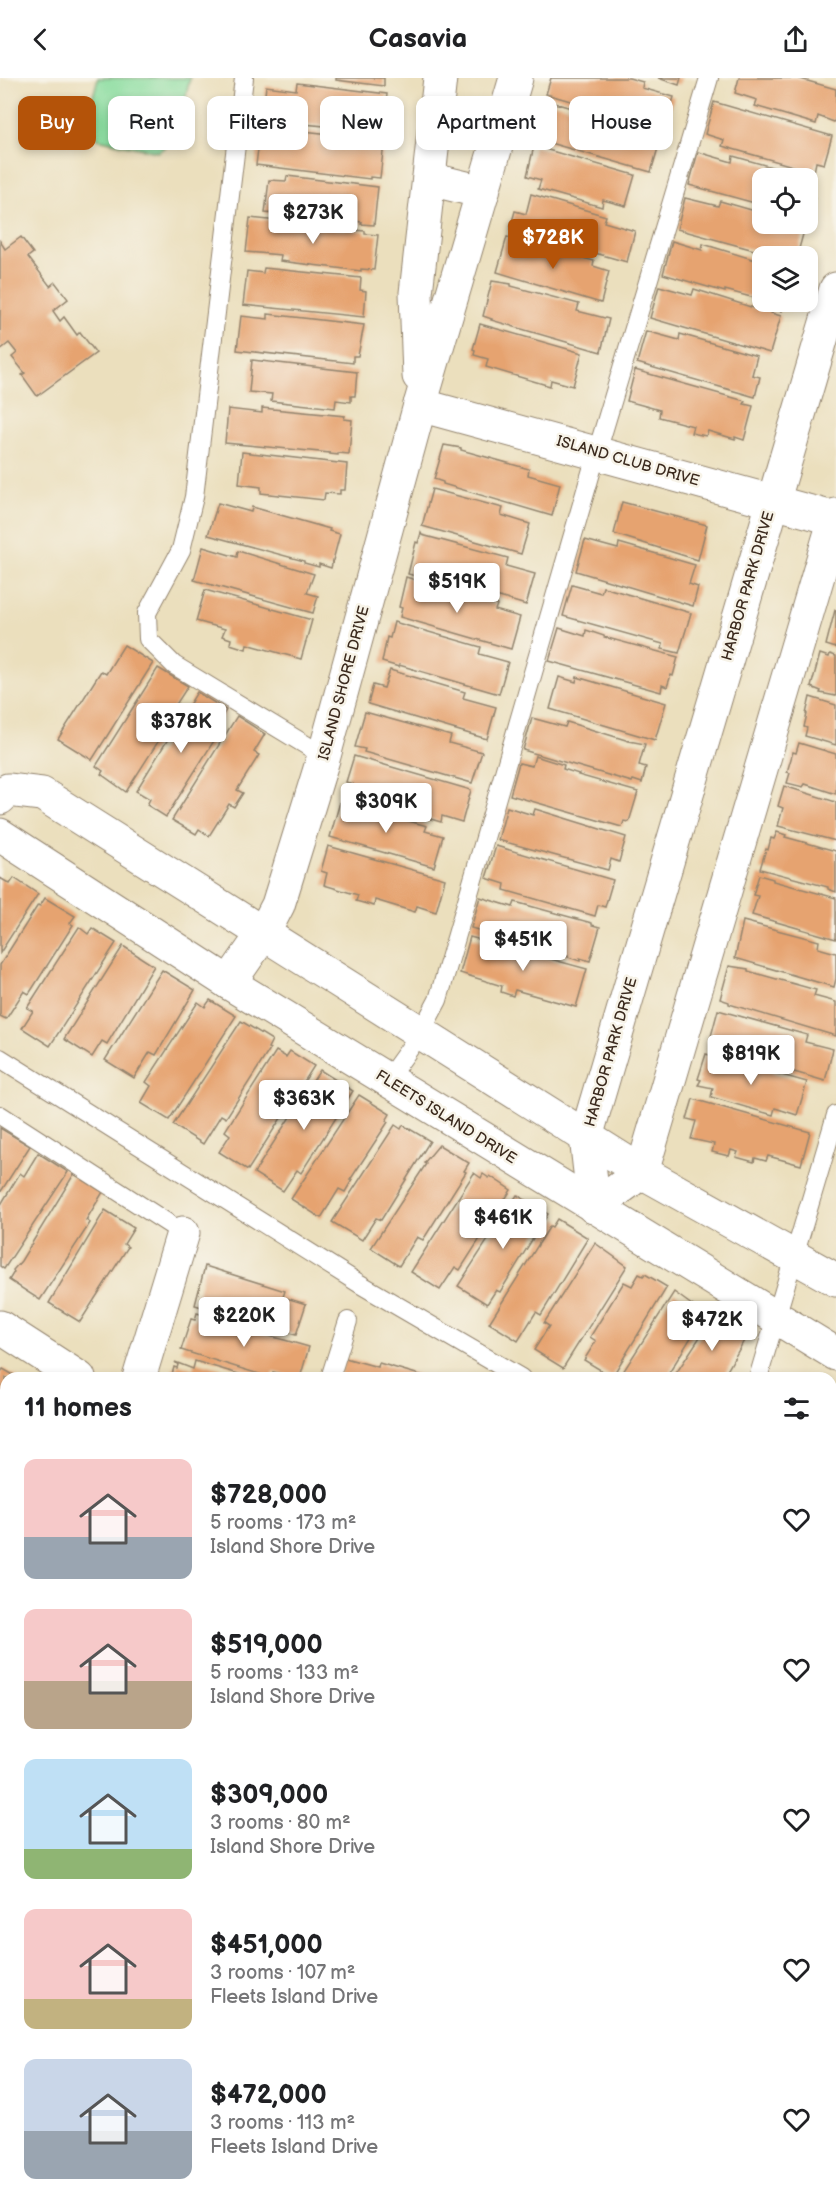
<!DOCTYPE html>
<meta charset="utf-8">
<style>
body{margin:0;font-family:"Balsamiq Sans",sans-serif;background:#f2f2f2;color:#202124;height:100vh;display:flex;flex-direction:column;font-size:22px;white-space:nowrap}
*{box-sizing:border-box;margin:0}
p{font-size:20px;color:#757577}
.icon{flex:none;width:33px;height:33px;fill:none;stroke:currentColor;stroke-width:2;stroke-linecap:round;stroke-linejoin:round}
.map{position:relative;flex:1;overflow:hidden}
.details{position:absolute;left:0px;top:1294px;width:837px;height:836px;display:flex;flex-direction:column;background:#fff;border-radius:18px 18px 0 0;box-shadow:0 3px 9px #0003}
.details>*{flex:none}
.top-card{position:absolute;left:18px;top:18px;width:801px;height:54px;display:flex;gap:12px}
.fabs{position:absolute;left:752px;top:90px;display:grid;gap:12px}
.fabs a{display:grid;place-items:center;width:66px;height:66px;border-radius:12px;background:#fff;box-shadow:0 3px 9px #0003;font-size:30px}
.price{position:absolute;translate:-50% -51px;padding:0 14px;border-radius:6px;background:#fff;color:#222;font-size:20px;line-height:39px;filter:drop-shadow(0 2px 3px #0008)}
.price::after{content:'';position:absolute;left:50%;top:36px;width:18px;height:14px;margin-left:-9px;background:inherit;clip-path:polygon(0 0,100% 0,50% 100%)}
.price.selected{background:#b45309;color:#fff}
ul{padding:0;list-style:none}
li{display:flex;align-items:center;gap:18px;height:150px;padding:0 24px}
li span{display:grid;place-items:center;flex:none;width:168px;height:120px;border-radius:12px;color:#555}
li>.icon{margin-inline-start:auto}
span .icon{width:72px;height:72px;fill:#fffc;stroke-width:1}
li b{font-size:26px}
h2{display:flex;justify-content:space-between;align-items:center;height:72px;padding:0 24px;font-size:26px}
.pill{padding:0 21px;border-radius:12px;background:#fff;box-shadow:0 3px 9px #0003;font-size:21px;line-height:54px}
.pill.selected{background:#b45309;color:#fff}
header{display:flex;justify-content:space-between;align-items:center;height:78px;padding:0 24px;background:#fff;font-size:27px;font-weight:700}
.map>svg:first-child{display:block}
</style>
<header><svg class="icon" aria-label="back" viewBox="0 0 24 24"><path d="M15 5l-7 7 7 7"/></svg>Casavia<svg class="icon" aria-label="share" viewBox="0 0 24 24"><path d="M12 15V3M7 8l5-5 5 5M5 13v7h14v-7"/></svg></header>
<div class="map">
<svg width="836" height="2129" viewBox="0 0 836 2129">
<rect width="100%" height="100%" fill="#f7f3e8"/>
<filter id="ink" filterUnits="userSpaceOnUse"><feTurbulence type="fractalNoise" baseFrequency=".0167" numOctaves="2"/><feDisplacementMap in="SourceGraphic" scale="12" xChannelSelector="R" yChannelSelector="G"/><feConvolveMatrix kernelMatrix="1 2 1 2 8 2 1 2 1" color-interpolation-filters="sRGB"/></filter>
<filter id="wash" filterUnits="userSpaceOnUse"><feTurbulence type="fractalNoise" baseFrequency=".008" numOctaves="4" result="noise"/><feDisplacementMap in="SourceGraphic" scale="24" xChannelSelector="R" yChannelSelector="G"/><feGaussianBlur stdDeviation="1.35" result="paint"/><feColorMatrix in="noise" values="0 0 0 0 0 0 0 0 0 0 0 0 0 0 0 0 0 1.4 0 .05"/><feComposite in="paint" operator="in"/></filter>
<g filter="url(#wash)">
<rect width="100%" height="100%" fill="#ebdfbd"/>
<!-- green -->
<path fill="#88dd9f" stroke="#62845e" stroke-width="1.5" d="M98 0H190L176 60 158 74 98 61 87 41Z"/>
<g id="blocks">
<!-- building -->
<g fill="#e6a370">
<path d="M336 0H384V8L336 2Z"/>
<path d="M551 0H629L643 4 642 10 674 19 665 50 546 16Z"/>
<path d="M658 0H681L679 7Z"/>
<path d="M739 0H797L836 11V39L834 44 818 38 816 46 755 28 757 22 735 15Z"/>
<path d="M297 5 387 16 383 57 365 55 366 52 262 42 266 8 296 12Z"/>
<path d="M547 23 638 49 636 56 660 63 651 94 536 61Z"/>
<path d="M714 24 832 58 824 86 816 84 814 94 722 68 724 62 705 56Z"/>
<path d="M294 52 376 61V64L384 65 380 100 370 99V101L256 87 260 55 294 59Z"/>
<path d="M534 68 635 97 626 128 603 122 602 129 538 111 541 102 527 98Z"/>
<path d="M698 74 732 84 733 78 811 100 808 111 807 100H762V127L689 107Z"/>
<path d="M287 98 378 109 374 147 361 146 362 144 265 135 269 102 286 103Z"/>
<path d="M531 116 606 138 604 144 635 153 627 184 510 151 515 133 526 136Z"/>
<path d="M807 117 815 119 808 144H807Z"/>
<path d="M685 120 718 128 720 123 762 135V146H798V147L805 149 797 178H776L677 151Z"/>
<path d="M250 140 306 146 305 148 365 153V156L378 157 374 192 361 191V193L280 183 281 177 246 174Z"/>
<path d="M21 159 33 175 28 179 50 208 55 204 68 221 53 233 60 243 64 239 77 257 80 254 96 275 37 318 22 297 25 295 12 279 17 275 9 265 0 272V163L5 171Z"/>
<path d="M507 159 594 183 593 188 609 193 601 225 497 194Z"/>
<path d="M672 163 702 172 703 166 762 184V222L725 212V214L663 196Z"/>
<path d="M264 190 361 200 360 212 366 213 364 239 243 227 247 193 263 195Z"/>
<path d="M492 203 511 206V208L579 226 577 233 609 241 601 274 491 242 492 241 483 238Z"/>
<path d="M659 208 692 217 694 211 757 231V229L771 233V235L781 238 770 275 650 240Z"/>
<path d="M765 224H784L781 233 764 228Z"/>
<path d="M268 236 364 247 358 278H353V285L237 272 241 238 268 241Z"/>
<path d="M480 246 582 275 573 308 551 302 550 308 486 289 488 281 474 277 475 272 473 271Z"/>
<path d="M646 253 679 262 680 256 757 278 752 297 760 299 755 319 637 285Z"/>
<path d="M252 282 357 294 355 318H351V324L336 322 335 330 271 323 272 316 249 314Z"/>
<path d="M635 292 745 323 744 326 753 328 744 362 735 359V361L708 353 706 358 691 355 693 348 659 339 660 332 627 323Z"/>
<path d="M262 330 345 338 344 341 352 342 349 376 338 375V377L330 376V375L225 365 228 331 262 335Z"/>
<path d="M444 367 461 370V372L529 391 528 397 560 406 552 438 443 406V404L434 401Z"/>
<path d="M242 374 347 386 345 412H340V416L325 415 324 422 261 415V409L239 406Z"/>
<path d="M432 411 503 430 501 437 530 446 521 476 422 448Z"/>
<path d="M622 424 707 447 698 482 614 456Z"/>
<path d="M218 425 251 434 252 429 330 451 329 453 340 456 331 490 319 486V489L304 485V483L208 457Z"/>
<path d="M421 455 422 457 508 480 506 488 535 496 526 527 425 497 424 500 408 496 416 464 418 465Z"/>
<path d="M585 462 618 471 619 465 695 487 689 506 698 509 693 528 576 493Z"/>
<path d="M203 469 237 479 238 473 314 496 307 515 318 518 313 535 194 502Z"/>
<path d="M406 499 497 527 495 532 520 539 511 571 400 539 402 530 399 529Z"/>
<path d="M572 507 601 515 603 509 691 535 679 575 662 571 663 566 563 538Z"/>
<path d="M205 512 312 542 301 581 247 566 246 571 230 566 231 561 222 558 225 551 196 543Z"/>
<path d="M835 532H836V570L826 567Z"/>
<path d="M394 544 481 569 479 576 508 584 499 616 399 587V589L382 584 387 559 390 560Z"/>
<path d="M559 550 585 558 586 552 604 558V559L678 579 673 598 671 597 667 609 662 607 661 614 549 583Z"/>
<path d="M124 567 153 585 92 682 58 661 101 593 106 596Z"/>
<path d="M820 576 829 579 830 576 836 578V618L820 615 821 613 811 609Z"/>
<path d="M158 590 188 608 173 631 177 634 126 714 101 696 103 693 96 688Z"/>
<path d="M390 592 465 614 463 620 496 629 487 661 368 626 373 607 384 610Z"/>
<path d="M559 599 576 604 577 599 666 625 655 662 550 631Z"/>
<path d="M197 614 226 632 212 655 217 658 166 739 147 727 150 721 136 713Z"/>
<path d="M810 619 836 627V667L805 658 807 650 804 649 807 636H806Z"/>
<path d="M365 634 451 658 449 665 482 674 472 705 364 674 365 671 355 669Z"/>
<path d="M237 638 265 656 254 674 259 677 237 712 243 715 234 729 229 726 209 758 199 751 196 756 172 742Z"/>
<path d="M532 640 565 649 567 644 629 663 645 666 639 687 646 689 642 705 633 702 632 704 523 672Z"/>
<path d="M799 665 836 676V716L805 706 803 709 787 705 790 695 787 694 793 674 796 675Z"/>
<path d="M354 678 471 712 462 744 442 738 441 744 349 717 353 706 346 704Z"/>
<path d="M535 678 564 687 563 691 579 696 578 697 638 714 629 744 624 743 622 749 510 717 519 685 532 688Z"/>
<path d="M784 708 836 724V763L778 748 783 730 778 728Z"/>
<path d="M340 724 427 748 425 753 443 758 434 789 330 759Z"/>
<path d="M507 729 533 737 535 731 626 759 619 784 611 781 608 792 498 762Z"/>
<path d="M777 754 786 757 785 759 836 773V814L828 811V809L760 791 766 771 768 772 771 760 774 761Z"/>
<path d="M328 768 445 801 436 834 417 828 415 834 375 822 374 828 356 823 358 817 324 807 327 795 321 793Z"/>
<path d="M496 768 613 802 605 829 598 827 595 838 504 812 505 806 486 800Z"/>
<path d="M759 797 773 801V803L836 820V861L752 837 758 818 753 817Z"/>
<path d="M0 800 10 806 14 800 38 816 0 875Z"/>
<path d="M480 819 513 829 515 824 592 845V847L600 849 590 883 580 880V883L568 879V877L471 850Z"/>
<path d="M45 820 75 838 70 845 73 847 29 916 24 913 6 941 0 938V887L38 827 40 828Z"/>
<path d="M743 843 819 863 818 870 836 875V901L834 909 735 880Z"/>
<path d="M79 849 88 856 92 850 116 865 50 968 22 950 33 933 27 930Z"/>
<path d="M470 859 587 891 576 929 515 912 513 918 501 914 502 908 460 895Z"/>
<path d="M123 868 154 888 107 966 102 963 92 979 64 961Z"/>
<path d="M729 888 748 891V893L816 912 814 918 836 924V958L729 926V924L720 921Z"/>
<path d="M162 892 195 912 156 977 150 974 134 1000 105 982Z"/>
<path d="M210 922 236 938 169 1042 141 1025 151 1008 146 1004 198 924 205 929Z"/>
<path d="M718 932 807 957 805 964 833 971 825 1003 712 970 714 963 710 962Z"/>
<path d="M241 943 272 962 268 970 270 971 226 1040 221 1037 203 1066 173 1047Z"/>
<path d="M276 973 286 979 290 973 314 988 248 1092 219 1074 230 1057 225 1053Z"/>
<path d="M706 976 807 1004 797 1037 775 1030 773 1037 711 1019 713 1010 698 1007 701 1002 698 1001Z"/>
<path d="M320 992 353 1013 301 1095 297 1092 283 1113 254 1095Z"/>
<path d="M359 1017 390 1036 386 1043 388 1044 350 1102H352L345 1114 339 1111 321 1140 291 1121Z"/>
<path d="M693 1021 810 1054 801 1087 768 1078 766 1083 755 1080 754 1084 736 1079 738 1074 731 1072 729 1078 712 1074 714 1066 691 1061 696 1043 687 1041Z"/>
<path d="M395 1047 401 1051 403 1047 430 1063 381 1142 376 1140 362 1162 332 1144Z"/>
<path d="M0 1050 30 1068 0 1115Z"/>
<path d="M439 1067 469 1085 464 1093 466 1094 423 1162 417 1159 399 1188 371 1170 426 1086 424 1085Z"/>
<path d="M38 1075 68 1094 4 1191 0 1188V1128L20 1095 24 1098Z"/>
<path d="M474 1095 481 1100 483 1096 489 1100 490 1098 511 1112 460 1192 455 1189 440 1212 411 1194Z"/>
<path d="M74 1096 103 1114 86 1142 90 1145 40 1222 9 1202 14 1194 13 1192 21 1183Z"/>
<path d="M517 1117 548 1136 500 1214 496 1212 487 1226 458 1208Z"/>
<path d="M105 1132 134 1150 124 1166 128 1169 80 1244 49 1225Z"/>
<path d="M557 1141 588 1160 541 1237 536 1234 518 1263 489 1245 550 1148 552 1149Z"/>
<path d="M595 1165 627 1188 563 1290 534 1272 549 1248 544 1245Z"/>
<path d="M205 1188 285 1213 283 1219 306 1226 296 1257 195 1227Z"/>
<path d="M639 1196 643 1198 645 1196 667 1209 612 1299 584 1282 596 1263 590 1259 624 1204 632 1208Z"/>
<path d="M674 1214 700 1233 697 1236 703 1240 666 1300H626L628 1298 623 1294Z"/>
<path d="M197 1235 207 1238V1240L309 1269 300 1300 273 1294 272 1300 181 1272 191 1241 195 1242Z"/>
<path d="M713 1239 746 1259 728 1291 721 1300H673Z"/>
<path d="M345 1280 378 1289 379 1285 430 1300H339Z"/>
<path d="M195 1283 252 1300H171L174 1289 177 1290 178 1287 175 1284 193 1291Z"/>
<path d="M3 1291 19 1300H6V1336L0 1346V1295Z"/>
<path d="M831 1344 836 1345V1380L831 1378Z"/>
<path d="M831 1387 836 1389V1427L831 1426Z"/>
<path d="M6 1408V1439L0 1436V1423Z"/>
<path d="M831 1435 836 1437V1475L831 1474Z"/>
<path d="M0 1476 6 1478V1517L0 1516Z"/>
<path d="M0 1524 6 1526V1559L2 1558 1 1563Z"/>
<path d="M831 1528 836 1529V1570L831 1569Z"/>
<path d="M0 1574 5 1576 1 1589H0Z"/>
<path d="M831 1576 836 1577V1599L831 1597Z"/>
<path d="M3 1848 6 1849V1889L0 1887V1857Z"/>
<path d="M6 2117V2124H16L18 2129H0V2120Z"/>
<path d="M94 2124H224L223 2129H113Z"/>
<path d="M362 2124H431L448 2128 363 2129 361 2128Z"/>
<path d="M463 2124H488L487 2129Z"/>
<path d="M677 2124 675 2129H593L577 2125Z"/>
</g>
</g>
</g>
<g filter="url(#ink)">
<use href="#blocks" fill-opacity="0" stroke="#93846e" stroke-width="1.5"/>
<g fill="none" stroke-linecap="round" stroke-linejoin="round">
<!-- service casing -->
<g stroke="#93846e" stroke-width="20">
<g id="service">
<path d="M244 0 194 419 181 472 147 535 148 561 174 587 324 678"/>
<path d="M0 980 360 1206 521 1300"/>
<path d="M387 1002 420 956 438 922 597 374 709 0"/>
<path d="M0 1037 183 1155"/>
<path d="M330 1300 348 1243"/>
<path d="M758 1300 836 1037"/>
<path d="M0 2036 6 2032"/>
<path d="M66 2129 67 2124"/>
<path d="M515 2129 516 2124"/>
</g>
</g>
<!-- minor casing -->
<g stroke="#93846e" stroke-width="35">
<g id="minor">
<path d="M429 101 483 114"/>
<path d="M419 298 416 215 440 0"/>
<path d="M420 327 836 441"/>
<path d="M0 720 8 712 42 716 642 1094 836 1202"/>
<path d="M0 757 229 905 836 1276"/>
<path d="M229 905 263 856 278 827 324 678 420 327 516 0"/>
<path d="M594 1129 586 1059 836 211"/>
<path d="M594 1129 642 1094 836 437"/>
<path d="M0 1249 79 1300"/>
<path d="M139 1300 183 1155"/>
<path d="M0 1757 6 1738"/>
<path d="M831 1821 836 1822"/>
<path d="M265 2129V2124"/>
<path d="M328 2129 329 2124"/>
</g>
</g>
<!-- tertiary casing -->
<g stroke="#93846e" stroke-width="35">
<g id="tertiary">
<path d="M831 1876 836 1860"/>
<path d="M758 2129 759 2124"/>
</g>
</g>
<!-- service -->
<use href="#service" stroke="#fff" stroke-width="18"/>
<!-- minor -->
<use href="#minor" stroke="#fff" stroke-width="33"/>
<!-- tertiary -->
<use href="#tertiary" stroke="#fff" stroke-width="33"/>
</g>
</g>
<g text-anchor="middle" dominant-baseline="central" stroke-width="5" stroke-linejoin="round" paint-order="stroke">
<!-- street labels -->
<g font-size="15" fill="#3b2a1e" stroke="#f7f3e8">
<text transform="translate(628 383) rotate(16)">ISLAND CLUB DRIVE</text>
<text transform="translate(748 508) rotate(-74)">HARBOR PARK DRIVE</text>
<text transform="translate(344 605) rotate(-75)">ISLAND SHORE DRIVE</text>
<text transform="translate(611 974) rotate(-74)">HARBOR PARK DRIVE</text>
<text transform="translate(446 1039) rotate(32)">FLEETS ISLAND DRIVE</text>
</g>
</g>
</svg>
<div class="fabs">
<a><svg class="icon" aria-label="locate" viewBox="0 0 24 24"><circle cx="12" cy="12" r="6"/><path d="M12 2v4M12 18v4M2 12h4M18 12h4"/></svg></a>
<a><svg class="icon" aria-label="layers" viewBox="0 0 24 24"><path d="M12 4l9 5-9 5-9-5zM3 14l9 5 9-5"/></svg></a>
</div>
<b class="price" style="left:313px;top:167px">$273K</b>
<b class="price selected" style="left:553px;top:192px">$728K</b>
<b class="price" style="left:457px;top:536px">$519K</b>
<b class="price" style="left:181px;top:676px">$378K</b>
<b class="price" style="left:386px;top:756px">$309K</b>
<b class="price" style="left:523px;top:894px">$451K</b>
<b class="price" style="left:751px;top:1008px">$819K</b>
<b class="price" style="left:304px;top:1053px">$363K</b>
<b class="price" style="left:503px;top:1172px">$461K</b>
<b class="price" style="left:244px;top:1270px">$220K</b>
<b class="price" style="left:712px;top:1274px">$472K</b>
<div class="top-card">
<a class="pill selected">Buy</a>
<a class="pill">Rent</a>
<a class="pill">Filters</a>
<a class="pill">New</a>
<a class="pill">Apartment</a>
<a class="pill">House</a>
</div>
<section class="details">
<h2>11 homes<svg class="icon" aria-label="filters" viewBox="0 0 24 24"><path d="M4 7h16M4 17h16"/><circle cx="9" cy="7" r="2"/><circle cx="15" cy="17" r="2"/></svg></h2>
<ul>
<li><span style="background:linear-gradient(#f6c9c9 65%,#9aa5b1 0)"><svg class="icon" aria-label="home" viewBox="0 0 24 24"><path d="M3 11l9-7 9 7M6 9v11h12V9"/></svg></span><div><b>$728,000</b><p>5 rooms · 173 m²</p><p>Island Shore Drive</p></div><svg class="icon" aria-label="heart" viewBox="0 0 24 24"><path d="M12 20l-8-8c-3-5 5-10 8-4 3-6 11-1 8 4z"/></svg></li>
<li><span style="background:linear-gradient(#f6c9c9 60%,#b9a48a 0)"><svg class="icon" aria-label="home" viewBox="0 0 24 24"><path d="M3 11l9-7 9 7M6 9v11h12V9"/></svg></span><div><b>$519,000</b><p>5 rooms · 133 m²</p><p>Island Shore Drive</p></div><svg class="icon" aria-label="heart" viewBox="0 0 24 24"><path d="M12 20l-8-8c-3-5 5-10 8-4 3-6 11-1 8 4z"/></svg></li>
<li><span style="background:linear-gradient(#bfe0f5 75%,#8fb573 0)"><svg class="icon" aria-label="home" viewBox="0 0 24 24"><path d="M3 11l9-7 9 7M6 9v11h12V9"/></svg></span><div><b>$309,000</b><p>3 rooms · 80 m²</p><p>Island Shore Drive</p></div><svg class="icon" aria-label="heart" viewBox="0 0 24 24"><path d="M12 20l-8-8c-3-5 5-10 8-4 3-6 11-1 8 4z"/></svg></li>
<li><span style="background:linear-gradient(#f6c9c9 75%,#c2b280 0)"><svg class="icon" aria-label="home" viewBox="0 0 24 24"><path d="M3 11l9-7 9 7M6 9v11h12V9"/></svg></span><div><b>$451,000</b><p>3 rooms · 107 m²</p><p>Fleets Island Drive</p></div><svg class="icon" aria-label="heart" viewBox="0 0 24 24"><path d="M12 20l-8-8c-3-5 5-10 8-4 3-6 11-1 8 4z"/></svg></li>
<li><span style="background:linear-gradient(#c9d6e8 60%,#9aa5b1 0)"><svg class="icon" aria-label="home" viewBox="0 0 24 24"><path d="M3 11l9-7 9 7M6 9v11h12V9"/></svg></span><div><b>$472,000</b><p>3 rooms · 113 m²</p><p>Fleets Island Drive</p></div><svg class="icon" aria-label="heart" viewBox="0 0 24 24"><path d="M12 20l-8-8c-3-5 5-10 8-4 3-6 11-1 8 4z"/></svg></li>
</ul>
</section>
</div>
